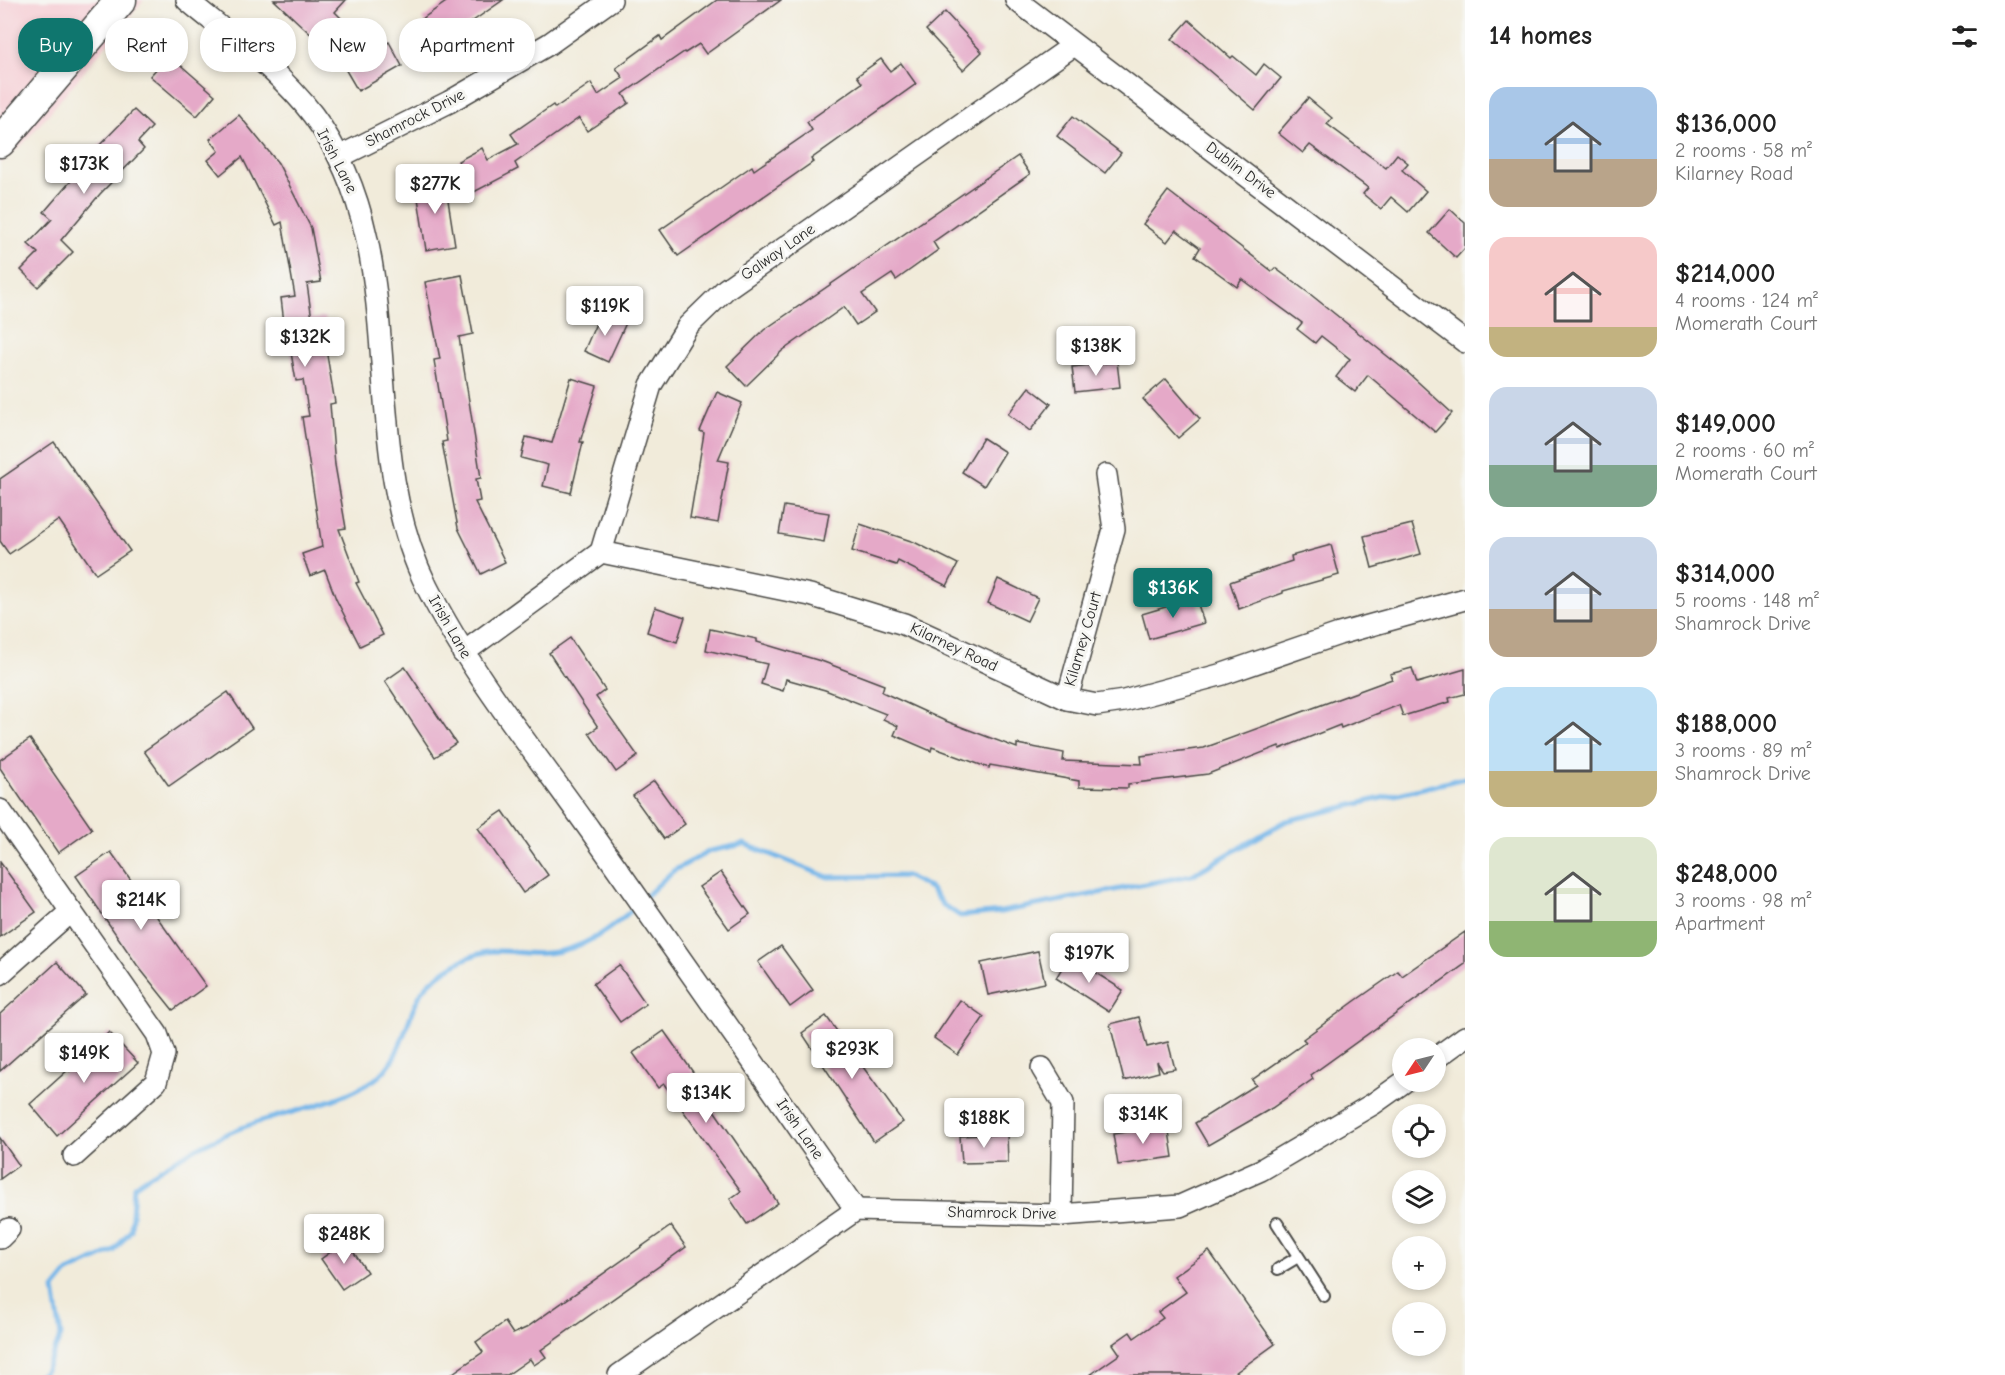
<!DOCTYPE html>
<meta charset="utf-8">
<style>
body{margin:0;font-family:"Comic Neue",sans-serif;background:#f2f2f2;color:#222;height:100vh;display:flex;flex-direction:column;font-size:22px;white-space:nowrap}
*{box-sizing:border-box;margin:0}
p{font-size:20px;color:#767676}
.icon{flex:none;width:33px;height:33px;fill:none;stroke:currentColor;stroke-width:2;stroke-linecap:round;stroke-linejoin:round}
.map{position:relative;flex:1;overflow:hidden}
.sheet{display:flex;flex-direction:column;background:#fff;width:540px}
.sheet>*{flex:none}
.guide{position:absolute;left:18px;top:18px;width:570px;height:54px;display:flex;gap:12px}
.needle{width:39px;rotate:235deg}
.fabs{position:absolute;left:1392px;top:1038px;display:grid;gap:12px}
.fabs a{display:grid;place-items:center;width:54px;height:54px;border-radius:50%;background:#fff;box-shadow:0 3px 9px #0003;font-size:30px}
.price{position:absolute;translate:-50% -51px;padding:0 14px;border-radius:6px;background:#fff;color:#222;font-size:20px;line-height:39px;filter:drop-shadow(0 2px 3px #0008)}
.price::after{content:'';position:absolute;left:50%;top:36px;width:18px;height:14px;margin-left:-9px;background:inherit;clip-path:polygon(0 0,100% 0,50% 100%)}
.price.active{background:#0f766e;color:#fff}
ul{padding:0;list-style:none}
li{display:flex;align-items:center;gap:18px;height:150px;padding:0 24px}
li span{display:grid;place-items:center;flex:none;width:168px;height:120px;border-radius:18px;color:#555}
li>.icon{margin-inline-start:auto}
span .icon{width:72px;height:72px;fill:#fffc;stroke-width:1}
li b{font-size:26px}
h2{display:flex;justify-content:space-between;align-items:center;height:72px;padding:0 24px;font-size:26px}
.pill{padding:0 21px;border-radius:24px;background:#fff;box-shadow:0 3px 9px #0003;font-size:21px;line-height:54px}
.pill.active{background:#0f766e;color:#fff}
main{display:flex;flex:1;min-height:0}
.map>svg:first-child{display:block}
</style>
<main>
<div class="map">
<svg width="1465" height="1375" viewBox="0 0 1465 1375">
<rect width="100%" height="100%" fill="#f6f6f2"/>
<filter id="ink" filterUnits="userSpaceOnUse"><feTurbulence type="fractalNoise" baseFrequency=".0167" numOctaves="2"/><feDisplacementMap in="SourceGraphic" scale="12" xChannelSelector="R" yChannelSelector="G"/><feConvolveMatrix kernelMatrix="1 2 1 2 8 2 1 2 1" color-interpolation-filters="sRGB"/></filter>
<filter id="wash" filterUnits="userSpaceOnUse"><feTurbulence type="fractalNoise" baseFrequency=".008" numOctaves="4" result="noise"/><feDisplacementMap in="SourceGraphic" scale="24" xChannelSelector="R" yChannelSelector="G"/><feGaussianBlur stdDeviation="1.35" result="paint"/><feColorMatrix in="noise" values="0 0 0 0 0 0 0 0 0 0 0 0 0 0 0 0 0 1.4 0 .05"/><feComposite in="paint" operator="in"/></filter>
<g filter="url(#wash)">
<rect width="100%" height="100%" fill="#f1ebda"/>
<!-- built -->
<path fill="#f6cfd6" d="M0 0H144L25 142 0 164Z"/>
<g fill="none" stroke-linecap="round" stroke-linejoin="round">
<!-- stream -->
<g stroke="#74b6e9" stroke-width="5">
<path d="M644 898 673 871 710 851 744 844 828 877 906 876 930 888 943 905 960 916 1001 912 1192 875 1286 821 1465 778"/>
<path d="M40 1375 44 1373 61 1336 54 1289 68 1272 114 1251 131 1230 134 1186C172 1160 211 1138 255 1123 295 1110 337 1103 374 1080 403 1061 405 1017 423 990 433 977 450 967 463 960 497 943 514 956 547 953 583 950 612 929 637 905"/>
</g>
</g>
<g id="blocks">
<!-- building -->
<g fill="#e5a9c8">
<path d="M274 0H346L335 12 341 18 319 42Z"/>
<path d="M449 0H503L440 44 422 19Z"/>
<path d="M717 0H781L706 54 699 44 685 53 684 52 623 94 629 103 587 131 579 118 515 163 518 169 474 192 458 161 482 148 488 160 518 144 511 134 553 105 555 108 591 83 598 95 623 78 616 68 660 36 662 40Z"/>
<path d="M945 12 982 52 963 70 926 30Z"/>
<path d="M1189 20 1231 58 1233 56 1256 75 1264 64 1281 78 1255 110 1172 39Z"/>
<path d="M389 42 402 66 358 91 344 67Z"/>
<path d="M169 55 215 95 197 116 150 76Z"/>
<path d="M881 59 890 71 901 63 916 84 811 159 813 162 678 256 660 230 752 166 754 170 812 130 807 122 862 83 857 76Z"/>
<path d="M1308 98 1332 118 1327 124 1386 168 1397 154 1408 163 1402 170 1426 191 1408 212 1391 197 1381 209 1363 194 1368 188 1310 145 1303 153 1278 133Z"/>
<path d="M134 110 152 127 138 142 144 149 100 194 61 240 73 252 38 287 21 270 38 253 28 244 52 219 44 212 90 159 88 157Z"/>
<path d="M239 115 278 163 311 228 321 282 307 284 312 319 325 317 328 343H325L335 403 330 404 335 465 346 528 339 529 359 582 356 583 383 635 360 646 336 599 325 570 310 576 302 554 322 547 302 417 309 416 303 380 296 381 290 347 287 348 281 298 295 296 282 222 276 225 242 157 220 175 208 160 219 151 210 139Z"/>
<path d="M1073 116 1121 153 1105 173 1057 136Z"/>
<path d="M1018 156 1030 174 933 242 938 250 896 280 892 274 862 294 875 312 856 325 844 307 782 351 746 386 727 366 764 330Z"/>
<path d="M445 181 455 245 426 250 416 185Z"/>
<path d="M1168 191 1272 271 1275 268 1310 294 1406 371 1452 413 1435 432 1368 375 1355 392 1336 377 1350 359 1321 336 1315 343 1297 329 1302 323 1242 279 1237 287 1195 256 1200 248 1176 230 1167 242 1143 224Z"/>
<path d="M1450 209 1465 223V248L1456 258 1429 233Z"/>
<path d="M462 275 473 334 459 337 481 478 476 479 480 501 475 502 505 562 481 574 458 528 442 442 447 441 434 360 440 359 425 282Z"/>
<path d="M601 312 626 323 608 362 584 351Z"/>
<path d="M1117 362 1120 387 1075 392 1072 367Z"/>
<path d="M571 378 597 386 580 442H583L571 493 543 486 548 465 521 458 526 437 552 443Z"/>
<path d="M1166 379 1200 419 1178 438 1143 399Z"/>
<path d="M1029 387 1051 404 1030 431 1008 414Z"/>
<path d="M717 392 742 403 718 460 729 462 718 523 690 518 704 433 700 431Z"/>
<path d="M983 438 1005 452 984 486 962 472Z"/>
<path d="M54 442 130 551 96 574 59 520 9 554 0 541V479Z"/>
<path d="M784 506 829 513 824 542 779 534Z"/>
<path d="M860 524 914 542 958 564 947 586 898 561 896 565 852 551Z"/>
<path d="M1412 524 1421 554 1372 568 1364 536Z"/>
<path d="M1331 545 1339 575 1283 591V593L1239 609 1230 582 1292 561 1291 556Z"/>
<path d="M998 579 1038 598 1027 621 988 603Z"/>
<path d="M1196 598 1204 623 1149 639 1142 614Z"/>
<path d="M655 607 685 617 677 642 647 632Z"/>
<path d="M710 629 757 639V642L824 662 884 685 882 692 943 720 1017 748V744L1064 753 1063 761 1142 764 1141 756 1204 748 1392 679 1390 674 1412 668 1417 683 1465 669V694L1449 698 1450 702 1403 716 1399 705 1341 728 1340 725 1280 749 1279 746 1208 774 1128 784V788L1079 787V781L990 765 989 768 932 747 931 751 894 735 898 726 883 719 886 714 825 690 786 679 783 691 761 684 767 664 706 650Z"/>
<path d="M570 638 605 690 596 697 638 756 616 772 589 733 598 727 549 653Z"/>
<path d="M405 667 456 743 435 757 385 681Z"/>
<path d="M228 692 252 728 169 786 144 751Z"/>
<path d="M30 739 92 829 58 853 0 768V760Z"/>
<path d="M654 781 685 824 664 839 633 796Z"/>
<path d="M503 811 548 875 523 893 478 828Z"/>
<path d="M111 852 206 986 173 1010 137 965 76 876Z"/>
<path d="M0 862 36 912 0 937Z"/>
<path d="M721 872 750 914 729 929 699 887Z"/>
<path d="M1465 932V964L1311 1075 1313 1079 1272 1108 1208 1145 1195 1123 1256 1085 1252 1080 1306 1042 1303 1039 1355 1001 1398 971 1402 976Z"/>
<path d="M781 946 813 990 790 1007 758 962Z"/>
<path d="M1038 951 1045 983 988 995 981 963Z"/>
<path d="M1069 956 1123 990 1109 1012 1056 978Z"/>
<path d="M57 962 86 995 0 1071V1014Z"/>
<path d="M619 965 646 1004 620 1022 593 984Z"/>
<path d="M960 1000 984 1017 958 1055 934 1038Z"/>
<path d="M826 1016 903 1122 874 1142 802 1033Z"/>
<path d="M1139 1017 1147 1047 1168 1042 1175 1069 1163 1071 1157 1062 1159 1072 1124 1081 1110 1024Z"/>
<path d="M664 1031 695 1075 691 1077 778 1203 747 1224 730 1199 741 1191 664 1084 658 1088 633 1053Z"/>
<path d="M109 1032 138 1063 57 1136 30 1104 69 1069 70 1071Z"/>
<path d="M1168 1125 1173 1157 1118 1165 1113 1134Z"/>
<path d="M1007 1134 1008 1162 962 1163 960 1136Z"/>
<path d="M0 1138 19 1165 0 1179Z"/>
<path d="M671 1226 686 1247 541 1350 546 1357 534 1365 530 1359 507 1375H450L483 1352 476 1342 505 1322 513 1334 526 1328Z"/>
<path d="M346 1241 367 1272 342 1289 321 1259Z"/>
<path d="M1209 1251 1275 1344 1232 1375H1090L1120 1354 1113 1344 1130 1332 1134 1338 1163 1318 1158 1312 1186 1292 1174 1276Z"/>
</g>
</g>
</g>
<g filter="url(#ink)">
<use href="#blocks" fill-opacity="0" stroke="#494845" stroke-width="1.5"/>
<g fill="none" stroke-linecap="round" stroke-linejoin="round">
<!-- lane casing -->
<g stroke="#494845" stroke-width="14">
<g id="lane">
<path d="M1277 1223 1324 1296"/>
<path d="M1278 1269 1298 1257"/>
</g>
</g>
<!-- street casing -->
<g stroke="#494845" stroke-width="24">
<g id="street">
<path d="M187 0C230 36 279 70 313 115 416 253 353 439 427 587 471 674 534 751 590 830 679 956 768 1083 856 1210"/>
<path d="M1016 0 1465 342"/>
<path d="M339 157 449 102 549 44 611 0"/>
<path d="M601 552 651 385 688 326 726 289 1074 45"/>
<path d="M463 653 601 552 810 595 904 624 1067 699 1097 705 1124 701 1223 674 1339 634 1465 599"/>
<path d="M1067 699 1114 529 1106 475"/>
<path d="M0 810 157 1034 164 1054 156 1082 74 1156"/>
<path d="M0 974 71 911"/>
<path d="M1436 1058 1465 1037"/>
<path d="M1042 1068 1063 1103 1061 1215"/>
<path d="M0 1238 9 1229"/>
<path d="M619 1375 856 1210 1061 1215 1180 1206 1261 1170 1373 1104 1404 1082"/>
</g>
</g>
<!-- secondary casing -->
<g stroke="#494845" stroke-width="33">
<path id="secondary" d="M0 142 121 0"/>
</g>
<!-- lane -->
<use href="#lane" stroke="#fff" stroke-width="10"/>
<!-- street -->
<use href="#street" stroke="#fff" stroke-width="21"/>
<!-- secondary -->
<use href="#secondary" stroke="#fff" stroke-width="30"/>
</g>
</g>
<g text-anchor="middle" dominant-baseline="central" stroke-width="6" stroke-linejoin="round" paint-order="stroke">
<!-- street labels -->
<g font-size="16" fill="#2b2b2b" stroke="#f6f6f2">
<text transform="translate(415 118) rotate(-27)">Shamrock Drive</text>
<text transform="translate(337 161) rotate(63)">Irish Lane</text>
<text transform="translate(1241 170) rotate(37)">Dublin Drive</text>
<text transform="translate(778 252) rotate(-35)">Galway Lane</text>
<text transform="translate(450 627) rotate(60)">Irish Lane</text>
<text transform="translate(1083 639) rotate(-74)">Kilarney Court</text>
<text transform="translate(954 647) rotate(25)">Kilarney Road</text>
<text transform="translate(800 1129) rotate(55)">Irish Lane</text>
<text transform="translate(1002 1213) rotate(1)">Shamrock Drive</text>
</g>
</g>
</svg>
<div class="fabs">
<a><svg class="needle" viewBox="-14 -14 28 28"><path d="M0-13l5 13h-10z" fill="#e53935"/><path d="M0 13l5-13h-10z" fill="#767676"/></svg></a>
<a><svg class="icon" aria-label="locate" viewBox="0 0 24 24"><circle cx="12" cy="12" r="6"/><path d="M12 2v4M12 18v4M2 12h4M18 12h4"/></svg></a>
<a><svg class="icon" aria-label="layers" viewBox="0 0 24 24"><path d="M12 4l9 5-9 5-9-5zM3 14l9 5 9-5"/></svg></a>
<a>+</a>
<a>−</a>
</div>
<b class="price" style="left:84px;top:195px">$173K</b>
<b class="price" style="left:435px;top:215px">$277K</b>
<b class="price" style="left:605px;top:337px">$119K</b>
<b class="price" style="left:305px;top:368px">$132K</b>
<b class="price" style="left:1096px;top:377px">$138K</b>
<b class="price active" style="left:1173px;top:619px">$136K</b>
<b class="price" style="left:141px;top:931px">$214K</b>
<b class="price" style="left:1089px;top:984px">$197K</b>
<b class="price" style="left:852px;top:1080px">$293K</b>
<b class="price" style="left:84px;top:1084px">$149K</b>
<b class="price" style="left:706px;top:1124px">$134K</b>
<b class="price" style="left:1143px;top:1145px">$314K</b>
<b class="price" style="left:984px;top:1149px">$188K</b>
<b class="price" style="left:344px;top:1265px">$248K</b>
<div class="guide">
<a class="pill active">Buy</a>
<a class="pill">Rent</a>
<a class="pill">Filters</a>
<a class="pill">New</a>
<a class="pill">Apartment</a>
</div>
</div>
<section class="sheet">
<h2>14 homes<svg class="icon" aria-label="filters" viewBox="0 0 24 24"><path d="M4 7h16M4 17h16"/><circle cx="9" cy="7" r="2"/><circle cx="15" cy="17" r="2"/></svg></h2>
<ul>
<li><span style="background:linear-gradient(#a9c7e8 60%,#b9a48a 0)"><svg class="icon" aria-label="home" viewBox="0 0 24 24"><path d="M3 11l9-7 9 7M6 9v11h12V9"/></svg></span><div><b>$136,000</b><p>2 rooms · 58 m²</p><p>Kilarney Road</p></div></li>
<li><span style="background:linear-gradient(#f6c9c9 75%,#c2b280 0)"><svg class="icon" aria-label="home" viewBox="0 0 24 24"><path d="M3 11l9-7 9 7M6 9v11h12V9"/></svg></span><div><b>$214,000</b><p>4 rooms · 124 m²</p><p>Momerath Court</p></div></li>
<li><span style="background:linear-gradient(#c9d6e8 65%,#7fa58c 0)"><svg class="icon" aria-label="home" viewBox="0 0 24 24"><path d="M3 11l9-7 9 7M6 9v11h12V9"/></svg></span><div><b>$149,000</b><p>2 rooms · 60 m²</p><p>Momerath Court</p></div></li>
<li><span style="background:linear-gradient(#c9d6e8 60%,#b9a48a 0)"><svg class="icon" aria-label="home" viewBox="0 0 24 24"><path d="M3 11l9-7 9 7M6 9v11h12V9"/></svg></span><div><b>$314,000</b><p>5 rooms · 148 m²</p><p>Shamrock Drive</p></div></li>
<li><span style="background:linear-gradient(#bfe0f5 70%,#c2b280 0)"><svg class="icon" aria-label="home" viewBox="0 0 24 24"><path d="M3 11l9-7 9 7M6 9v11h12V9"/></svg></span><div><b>$188,000</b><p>3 rooms · 89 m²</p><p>Shamrock Drive</p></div></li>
<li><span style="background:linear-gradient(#dfe7d0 70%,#8fb573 0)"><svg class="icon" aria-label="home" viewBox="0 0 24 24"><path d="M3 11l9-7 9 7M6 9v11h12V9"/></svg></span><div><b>$248,000</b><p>3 rooms · 98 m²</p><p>Apartment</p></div></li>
</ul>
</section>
</main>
